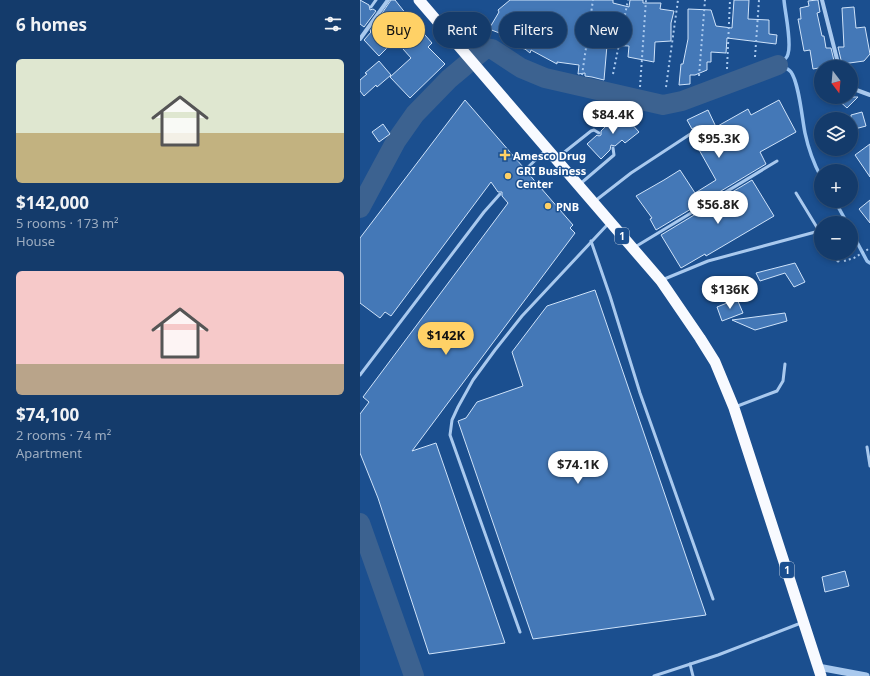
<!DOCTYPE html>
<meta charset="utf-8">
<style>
body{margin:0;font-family:"Noto Sans",sans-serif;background:#214673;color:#f1f3f6;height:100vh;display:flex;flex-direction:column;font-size:15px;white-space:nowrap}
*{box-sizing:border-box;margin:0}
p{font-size:13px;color:#9dadc1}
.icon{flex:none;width:22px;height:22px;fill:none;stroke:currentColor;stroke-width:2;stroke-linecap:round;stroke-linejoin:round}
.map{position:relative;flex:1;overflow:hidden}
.sheet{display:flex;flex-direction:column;background:#143b6b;width:360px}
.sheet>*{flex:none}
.guide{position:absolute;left:12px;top:12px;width:380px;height:36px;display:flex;gap:8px}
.needle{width:26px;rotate:164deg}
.fabs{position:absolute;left:454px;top:60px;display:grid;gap:8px}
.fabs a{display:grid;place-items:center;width:44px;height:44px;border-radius:50%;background:#143b6b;box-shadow:0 2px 6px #0003,0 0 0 1px #33557e;font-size:20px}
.price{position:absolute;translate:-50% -34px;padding:0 9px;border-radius:14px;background:#fff;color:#222;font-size:13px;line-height:26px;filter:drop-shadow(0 1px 2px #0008)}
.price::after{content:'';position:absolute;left:50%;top:24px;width:12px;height:9px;margin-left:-6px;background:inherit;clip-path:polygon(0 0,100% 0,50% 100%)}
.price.on{background:#ffd166;color:#111}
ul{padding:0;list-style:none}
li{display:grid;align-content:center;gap:8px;height:212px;padding:0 16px}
li span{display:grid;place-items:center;height:124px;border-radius:6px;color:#555}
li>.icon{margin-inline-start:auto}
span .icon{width:72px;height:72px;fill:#fffc;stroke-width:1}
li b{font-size:17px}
h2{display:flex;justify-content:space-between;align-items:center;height:48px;padding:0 16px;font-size:17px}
.tag{padding:0 14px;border-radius:18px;background:#143b6b;box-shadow:0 2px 6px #0003,0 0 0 1px #33557e;font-size:14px;line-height:36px}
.tag.on{background:#ffd166;color:#111}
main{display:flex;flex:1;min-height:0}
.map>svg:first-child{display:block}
</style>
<main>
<section class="sheet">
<h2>6 homes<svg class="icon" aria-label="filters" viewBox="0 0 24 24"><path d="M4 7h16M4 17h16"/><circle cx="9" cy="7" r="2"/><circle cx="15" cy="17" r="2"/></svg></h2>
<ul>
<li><span style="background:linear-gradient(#dfe7d0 60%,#c2b280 0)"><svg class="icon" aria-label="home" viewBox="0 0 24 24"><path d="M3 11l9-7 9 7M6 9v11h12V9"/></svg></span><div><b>$142,000</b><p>5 rooms · 173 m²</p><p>House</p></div></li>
<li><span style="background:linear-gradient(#f6c9c9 75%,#b9a48a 0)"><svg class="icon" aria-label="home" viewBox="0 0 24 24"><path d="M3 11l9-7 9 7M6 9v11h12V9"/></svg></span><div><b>$74,100</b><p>2 rooms · 74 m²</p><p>Apartment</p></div></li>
</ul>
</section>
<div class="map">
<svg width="510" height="676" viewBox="0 0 510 676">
<rect width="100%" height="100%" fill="#1b4f8f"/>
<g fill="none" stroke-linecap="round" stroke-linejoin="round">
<!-- stream -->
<g stroke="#9cc4f0" stroke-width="3.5">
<path d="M424 0C425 13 432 42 428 54 427 59 422 62 418 65 423 67 428 68 431 72 439 83 442 118 445 133 448 147 454 164 461 177"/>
<path d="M475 201 487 223"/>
<path d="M491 231 507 261 510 263"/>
</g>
<!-- river -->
<g stroke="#3c6290" stroke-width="20">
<path d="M0 208 36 141 55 114 89 79 126 48 132 49 161 68 185 78 303 105 322 101 418 65"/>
<path d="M0 523 54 676"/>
</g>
</g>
<!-- building -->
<g fill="#4478b7" stroke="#cfe3fa">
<path d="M0 0 9 5 10 10 13 9 16 11 4 27 0 24Z"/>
<path d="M31 0H35L58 29 59 28 72 43 68 47 85 64 50 98 30 77 51 58 35 40 19 56 4 40 11 32 10 31Z"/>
<path d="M150 0H253V3L269 7 270 0H283V3H301L300 9 314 11 311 23V41L295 42 294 62 268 57 269 46 247 45 244 80 232 77 225 76V73L218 74 219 65 197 62V64L171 50 170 53 165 49 153 46 140 37 142 34 129 29 139 12 138 10Z"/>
<path d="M374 0H389L388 19 409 20V34L417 35 416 44 367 38 366 53 351 52V62H347V70L335 75H330V84L319 85 321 64H323L328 39V9L351 10 356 26 372 28Z"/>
<path d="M457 0H458L460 12 457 13 462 36H464L466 48H471L475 65 453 69 450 50 444 51 438 19H441L440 8 449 6 448 1Z"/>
<path d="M494 7 496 28 505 27 510 54 504 61 482 64 478 47H484L482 8Z"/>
<path d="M19 61 31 75 17 87 16 85 4 96 0 91V80L7 74 5 73Z"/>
<path d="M475 97H498L487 108Z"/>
<path d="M105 100 163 167V172L165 173 167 172 213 225 210 228 215 233 52 451 76 443 145 643 69 654 18 498 0 453V414L9 402 3 397 148 203 142 196V192H138L131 182 31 316 25 312 20 318 0 303V238Z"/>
<path d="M419 100 436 132 400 152 406 164 296 230 290 219 292 218 276 196 304 180 320 170 335 193 356 180 333 139 337 137 335 134 340 131 341 128 337 126 332 129 327 120 348 110 356 127 388 109 391 115Z"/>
<path d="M260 111 279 132 265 143 262 140 255 146 251 145 250 150 241 159 227 144 237 135 239 136 241 135V131L248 124 245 121Z"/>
<path d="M502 112 506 126 491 130V115Z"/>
<path d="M23 124 30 134 19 142 12 132Z"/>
<path d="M510 144V177L495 155Z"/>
<path d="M392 180 414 216 346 256 345 254 321 268 301 235Z"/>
<path d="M510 200V223L499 209Z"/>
<path d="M435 263 445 282 434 287 425 273 400 281 396 273Z"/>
<path d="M235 290 346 615 173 639 98 421 106 418 117 402 163 386 152 352 187 306Z"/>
<path d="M377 299 383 313 362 321 357 307Z"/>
<path d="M425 313 427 321 395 330 372 320Z"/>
<path d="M485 571 489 586 465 592 462 577Z"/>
</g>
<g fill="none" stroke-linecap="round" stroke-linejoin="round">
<!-- path -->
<g stroke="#a9c9ee" stroke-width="2" stroke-dasharray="2 3" stroke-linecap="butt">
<path d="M395 57 399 0"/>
<path d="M367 69 370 0"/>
<path d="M253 74 268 0"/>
<path d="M222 75 233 0"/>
<path d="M339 76 345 0"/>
<path d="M280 87 286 0"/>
<path d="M306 87 318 0"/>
<path d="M484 261 494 258 510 248"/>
</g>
<!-- service -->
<g stroke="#a9c9ee" stroke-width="3">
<path d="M11 7 16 0"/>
<path d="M197 158 231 131 234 130 239 133"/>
<path d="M165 170 186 150"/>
<path d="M220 184 254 155 253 148"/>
<path d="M436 193 461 234"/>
<path d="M235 201 271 173 338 129"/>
<path d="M231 241 250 296 280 393 353 599"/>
<path d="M275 247 417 161"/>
<path d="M473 253 478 261"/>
<path d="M302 280 348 261 459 231"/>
<path d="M0 375 124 212 140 194"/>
<path d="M375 407 417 391 423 381 425 364"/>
<path d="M507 447 510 466"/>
<path d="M160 632 90 435 92 420 98 407 113 380 135 350 162 316 248 224"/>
<path d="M330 664 333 676"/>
<path d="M294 676 358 655 441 623"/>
</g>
<!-- minor -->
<g stroke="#a9c9ee" stroke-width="4">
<path d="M462 0 479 67"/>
<path d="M0 39 28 0"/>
<path d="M491 88 510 95"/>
</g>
<!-- tertiary -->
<path stroke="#a9c9ee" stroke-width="7" d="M458 667 506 676"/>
<!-- trunk -->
<path stroke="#f8faff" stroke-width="11" d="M59 0 301 281 340 338 355 362 374 408 461 676"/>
</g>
<!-- markers -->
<g fill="#ffd166" stroke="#1b4f8f" stroke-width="1.5">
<path d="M143 149h4v4h4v4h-4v4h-4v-4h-4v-4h4z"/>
<circle cx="148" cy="176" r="4"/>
<circle cx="188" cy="206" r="4"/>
</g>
<g text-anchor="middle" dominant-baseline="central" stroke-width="3" stroke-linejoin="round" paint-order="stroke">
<!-- shield labels -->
<g fill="#1b4f8f" stroke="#bbcadd" stroke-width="1">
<rect x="255" y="228" width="14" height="16" rx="3"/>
<rect x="420" y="562" width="14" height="16" rx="3"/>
</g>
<g font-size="10" font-weight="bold" fill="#fff">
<text x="262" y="236">1</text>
<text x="427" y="570">1</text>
</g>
<!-- poi labels -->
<g font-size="11" font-weight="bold" fill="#fff" stroke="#1b4f8f" text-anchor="start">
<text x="153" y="155">Amesco Drug</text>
<text x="156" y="170">GRI Business<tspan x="156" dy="13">Center</tspan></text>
<text x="196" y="206">PNB</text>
</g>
</g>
</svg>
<div class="fabs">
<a><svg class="needle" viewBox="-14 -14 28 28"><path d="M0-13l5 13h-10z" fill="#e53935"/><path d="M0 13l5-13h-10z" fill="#9dadc1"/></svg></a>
<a><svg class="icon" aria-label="layers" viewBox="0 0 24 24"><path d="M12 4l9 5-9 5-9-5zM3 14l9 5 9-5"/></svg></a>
<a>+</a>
<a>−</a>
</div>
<b class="price" style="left:253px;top:135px">$84.4K</b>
<b class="price" style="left:359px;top:159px">$95.3K</b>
<b class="price" style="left:358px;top:225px">$56.8K</b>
<b class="price" style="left:370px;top:310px">$136K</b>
<b class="price on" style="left:86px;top:356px">$142K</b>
<b class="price" style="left:218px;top:485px">$74.1K</b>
<div class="guide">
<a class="tag on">Buy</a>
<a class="tag">Rent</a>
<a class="tag">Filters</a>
<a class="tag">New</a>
</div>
</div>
</main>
